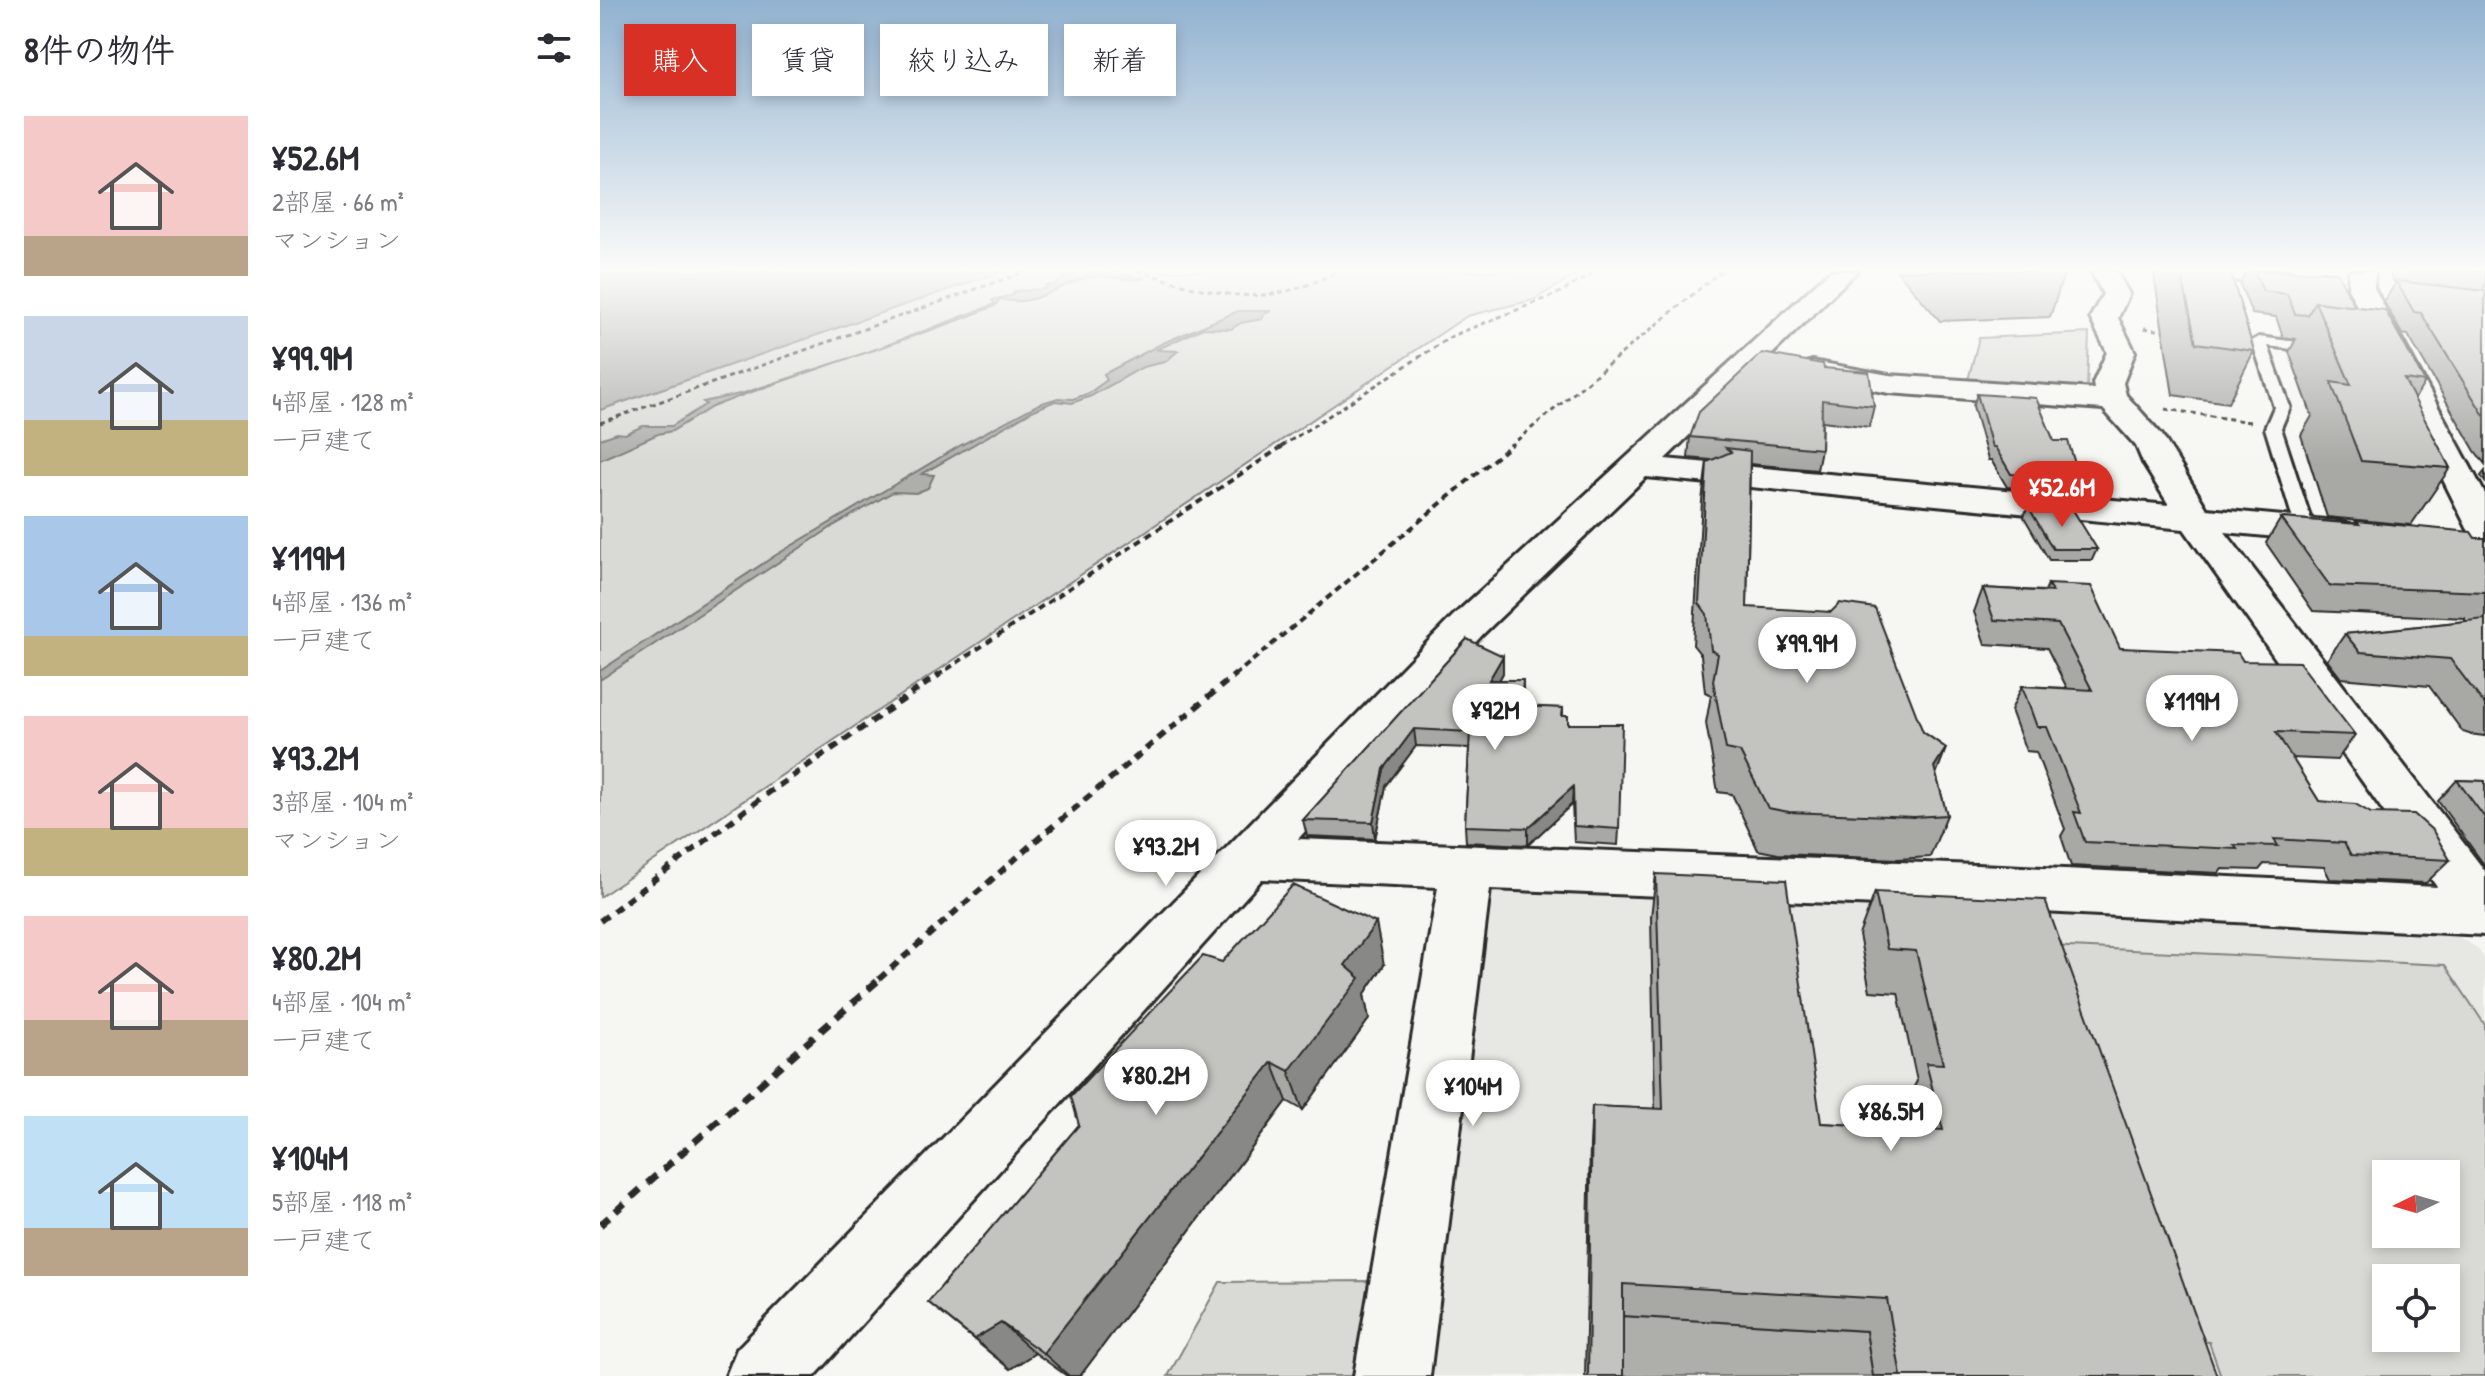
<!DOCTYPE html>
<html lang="ja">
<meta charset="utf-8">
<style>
body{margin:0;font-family:"Patrick Hand","Klee One",sans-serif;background:#f7f7f7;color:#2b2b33;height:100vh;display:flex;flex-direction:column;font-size:30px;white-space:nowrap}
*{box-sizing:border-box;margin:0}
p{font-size:26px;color:#7c7c81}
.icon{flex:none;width:44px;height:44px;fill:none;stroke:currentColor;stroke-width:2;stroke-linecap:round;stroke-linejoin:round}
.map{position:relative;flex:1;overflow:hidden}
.details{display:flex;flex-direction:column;background:#fff;width:600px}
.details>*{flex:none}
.banner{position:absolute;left:24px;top:24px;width:760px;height:72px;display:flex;gap:16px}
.needle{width:52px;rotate:265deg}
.controls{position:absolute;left:1772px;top:1160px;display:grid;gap:16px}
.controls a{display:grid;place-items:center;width:88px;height:88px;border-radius:0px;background:#fff;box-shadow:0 4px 12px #0003;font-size:40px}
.price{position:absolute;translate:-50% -68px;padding:0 18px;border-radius:28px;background:#fff;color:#222;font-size:26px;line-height:52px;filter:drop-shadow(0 2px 4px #0008)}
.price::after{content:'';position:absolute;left:50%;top:48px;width:24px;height:18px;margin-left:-12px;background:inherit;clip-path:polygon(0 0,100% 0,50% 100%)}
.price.selected{background:#d93025;color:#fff}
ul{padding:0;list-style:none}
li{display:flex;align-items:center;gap:24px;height:200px;padding:0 24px}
li span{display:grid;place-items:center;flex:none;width:224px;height:160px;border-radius:0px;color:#555}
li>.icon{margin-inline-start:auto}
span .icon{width:96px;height:96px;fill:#fffc;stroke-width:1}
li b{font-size:34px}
h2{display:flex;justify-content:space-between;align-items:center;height:96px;padding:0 24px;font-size:34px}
.pill{padding:0 28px;border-radius:0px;background:#fff;box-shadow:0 4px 12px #0003;font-size:28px;line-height:72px}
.pill.selected{background:#d93025;color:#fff}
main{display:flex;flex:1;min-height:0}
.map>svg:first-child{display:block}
</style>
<main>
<section class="details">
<h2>8件の物件<svg class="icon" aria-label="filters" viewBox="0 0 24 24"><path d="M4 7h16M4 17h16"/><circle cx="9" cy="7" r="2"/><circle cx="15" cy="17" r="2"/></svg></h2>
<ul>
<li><span style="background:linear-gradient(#f6c9c9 75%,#b9a48a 0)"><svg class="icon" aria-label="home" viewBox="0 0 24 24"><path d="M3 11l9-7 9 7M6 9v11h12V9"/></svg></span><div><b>¥52.6M</b><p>2部屋 · 66 m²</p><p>マンション</p></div></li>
<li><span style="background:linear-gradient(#c9d6e8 65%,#c2b280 0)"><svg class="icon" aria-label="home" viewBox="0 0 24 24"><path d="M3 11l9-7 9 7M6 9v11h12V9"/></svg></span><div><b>¥99.9M</b><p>4部屋 · 128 m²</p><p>一戸建て</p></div></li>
<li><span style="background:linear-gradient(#a9c7e8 75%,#c2b280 0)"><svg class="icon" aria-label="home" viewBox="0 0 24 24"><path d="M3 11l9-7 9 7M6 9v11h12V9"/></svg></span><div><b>¥119M</b><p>4部屋 · 136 m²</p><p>一戸建て</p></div></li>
<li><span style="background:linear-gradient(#f6c9c9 70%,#c2b280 0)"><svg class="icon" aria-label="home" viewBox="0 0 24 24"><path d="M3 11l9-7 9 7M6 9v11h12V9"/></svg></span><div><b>¥93.2M</b><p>3部屋 · 104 m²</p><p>マンション</p></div></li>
<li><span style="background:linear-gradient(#f6c9c9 65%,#b9a48a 0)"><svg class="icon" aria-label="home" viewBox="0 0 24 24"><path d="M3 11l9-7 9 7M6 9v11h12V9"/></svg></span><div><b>¥80.2M</b><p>4部屋 · 104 m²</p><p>一戸建て</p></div></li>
<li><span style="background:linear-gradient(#bfe0f5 70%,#b9a48a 0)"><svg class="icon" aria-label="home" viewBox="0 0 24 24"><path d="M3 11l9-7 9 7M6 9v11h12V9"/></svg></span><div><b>¥104M</b><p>5部屋 · 118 m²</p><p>一戸建て</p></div></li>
</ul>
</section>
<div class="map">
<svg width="1885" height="1376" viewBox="0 0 1885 1376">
<rect width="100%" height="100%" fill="#f6f6f2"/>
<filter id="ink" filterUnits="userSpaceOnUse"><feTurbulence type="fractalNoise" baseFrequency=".0125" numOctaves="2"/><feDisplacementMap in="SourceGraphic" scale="16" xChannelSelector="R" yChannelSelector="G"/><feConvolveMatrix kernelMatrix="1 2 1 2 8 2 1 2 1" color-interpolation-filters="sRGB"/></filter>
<g filter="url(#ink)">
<!-- built -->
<path fill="#e7e7e3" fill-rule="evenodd" d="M894 891 1848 930 1877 948 1885 959V1376H820L881 899ZM1786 1174H1846V1234H1786ZM1786 1278H1846V1338H1786Z"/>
<!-- green -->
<g fill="#d9d9d5" stroke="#828280" stroke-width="2" fill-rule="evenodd">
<path d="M402 271H983L933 300 867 316 0 897V410Z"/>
<path d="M1489 333 1487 389 1368 380 1379 338Z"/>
<path d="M1448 946 1845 965 1885 1025V1376H1621L1609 1342 1585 1340ZM1786 1174H1846V1234H1786ZM1786 1278H1846V1338H1786Z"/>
<path d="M772 1281 754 1376H568L620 1282Z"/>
</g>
<!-- water -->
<g fill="#aeaeab" stroke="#7a7a78" stroke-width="2">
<path d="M0 271H402L0 410Z"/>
<path d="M477 271H507L545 279C526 282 507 273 489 277 456 285 434 309 400 299L395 306 357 321 143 395 112 407 72 431 58 434 0 460V439L17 433 25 434 43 426H72L106 404 103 402 144 393 274 350 395 304 392 300 413 295 414 291 445 289 448 286 444 285H453Z"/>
<path d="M638 311H671L664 314 662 319 641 323 631 329 603 328 556 350 578 351 565 362 543 367 491 396 472 403 455 401 432 411 322 474 334 475 328 488 316 493 293 492 235 525 0 680V671L176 555 361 445 439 404 458 398 473 399 489 393 507 380 504 374 563 343Z"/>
<path d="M1018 1316 1266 1331 1273 1376H1018Z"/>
</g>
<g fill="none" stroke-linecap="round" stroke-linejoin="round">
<!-- lane casing -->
<g stroke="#2b2b2b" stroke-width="6">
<path id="lane" d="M1659 337 1721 345 1728 349 1721 353 1668 346 1690 407 1681 428 1714 529 1711 533 1705 535 1696 529 1665 428 1674 407 1652 341Z"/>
</g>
<!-- street casing -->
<g stroke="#2b2b2b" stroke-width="6">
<g id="street">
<path d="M1230 271H1257L1065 459 1569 505 1544 465 1536 446 1503 409 1289 393 1202 376 1197 370 1202 364 1212 361 1289 375 1494 389 1493 383 1507 352 1490 318 1503 294 1491 271H1516L1529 294 1518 318 1535 352 1523 383 1526 395 1562 435 1607 509 1737 521 1750 524 1755 532 1750 540 1737 543 1625 532 1885 871V935L1402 910 890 889 830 1376H754L838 887 662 879 215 1376H126L137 1349 853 616ZM1046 477 1584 529 1837 887 1402 866 698 839 883 634Z"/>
<path d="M1613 271H1686L1713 276 1717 281 1713 286 1704 289 1625 279 1616 276Z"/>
<path d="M1749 271H1775L1774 288 1885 494V539L1872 536 1867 528 1748 288Z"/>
</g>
</g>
<!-- path-far3 -->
<g stroke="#2b2b2b" stroke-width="3" stroke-dasharray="5 4" stroke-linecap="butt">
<path d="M538 271C617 294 660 312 738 271"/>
<path d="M1544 328 1570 332"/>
<path d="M1565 409 1650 422"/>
<path d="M0 423 427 271"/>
<path d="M682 446 852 336 959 293 997 271"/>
<path d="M910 446 1121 271"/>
</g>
<!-- path-far2 -->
<g stroke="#2b2b2b" stroke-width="4" stroke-dasharray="7 5" stroke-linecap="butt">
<path d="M337 676 686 444"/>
<path d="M634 676 912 444"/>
</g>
<!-- path-far1 -->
<g stroke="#2b2b2b" stroke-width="6" stroke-dasharray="9 7" stroke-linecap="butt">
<path d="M0 921 168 793 340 674"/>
<path d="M279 979 439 838 636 674"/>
</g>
<!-- path -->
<path stroke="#2b2b2b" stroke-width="7" stroke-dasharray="12 9" stroke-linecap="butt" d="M0 1225 282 977"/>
<!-- lane -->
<use href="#lane" fill="#f6f6f2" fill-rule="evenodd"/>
<!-- street -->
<use href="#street" fill="#f6f6f2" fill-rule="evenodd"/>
</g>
<!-- wall -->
<g fill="#a8a8a5" stroke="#2b2b2b" stroke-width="2">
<path d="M1297 271H1465L1450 317 1340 321Z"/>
<path d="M1556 271H1630L1654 351 1628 403 1573 395 1554 275Z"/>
<path d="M1646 271H1733L1755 307 1825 382 1814 400 1850 468 1811 525 1727 517 1701 435 1712 416 1689 352 1696 339 1683 337 1676 317 1652 314 1640 284Z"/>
<path d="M1790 271H1885V286L1882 291H1885V464L1875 451 1808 335 1802 334 1784 302 1796 282 1792 281Z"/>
<path d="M1224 368 1274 406 1269 427 1222 421 1221 449 1217 470 1150 464 1147 607 1346 748 1336 774 1347 815 1330 857 1298 859 1178 854 1158 850 1132 794 1118 792 1106 723 1111 695 1105 692 1101 655 1093 645 1102 501 1107 462 1111 460 1088 458 1090 437Z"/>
<path d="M1377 394 1454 441 1480 480 1474 493 1407 487 1391 460H1388L1373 406Z"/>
<path d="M1885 471V482L1881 476Z"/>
<path d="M1428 506 1497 549 1492 560H1449L1424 517Z"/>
<path d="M1681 518 1755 523 1756 521 1875 538H1885V736L1869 734 1863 732 1829 686 1741 678 1727 660 1745 634 1865 621V618L1713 611 1666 543Z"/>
<path d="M1448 584 1520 648 1643 661 1755 735 1737 760 1692 758 1719 801 1850 860 1826 883 1730 879 1724 867 1664 864 1659 870 1622 869 1619 873 1471 866 1461 836 1465 829 1436 752 1426 751 1411 710 1422 686 1467 688 1447 648 1385 644 1374 612 1383 588 1445 591Z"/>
<path d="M867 639 903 673 899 680H923V707L963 708V716L968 724 1019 829 1018 845 974 842 972 804 928 845 866 842 865 826 869 748 816 746 786 786 775 839 707 836 703 820Z"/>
<path d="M1857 780 1885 781V866L1838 801Z"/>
<path d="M1056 874 1221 1123 1311 1128 1306 1102 1317 1081 1298 993 1270 991 1259 935 1275 892 1617 1376H1273L1266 1331 1023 1316V1376H985L990 1144 992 1106 1055 1109 1051 917Z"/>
<path d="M622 962 784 965 764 995 769 1019 703 1110 687 1101 480 1376H467L435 1353 410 1369 328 1302 479 1125Z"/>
</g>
<!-- shaded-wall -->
<g fill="#888886" stroke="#2b2b2b" stroke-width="2">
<path d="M903 656V673L890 697 889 680Z"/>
<path d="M814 729 816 746 786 786 775 839 773 822 784 769Z"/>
<path d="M1346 748 1330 790 1334 767Z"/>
<path d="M973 787 972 804 928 845V828Z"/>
<path d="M776 923 784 965 764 995 769 1019 703 1110 689 1071 745 965Z"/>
<path d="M672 1062 687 1101 480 1376H469L443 1353Z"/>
<path d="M401 1323 435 1353 410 1369 374 1339Z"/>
</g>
<!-- building -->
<g fill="#c3c3c0" stroke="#2b2b2b" stroke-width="2">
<path d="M1581 271H1630L1654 351 1596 343Z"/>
<path d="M1654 271 1737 272 1755 307 1715 302 1708 315 1695 314 1687 294 1663 291Z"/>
<path d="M1796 281 1885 291V417L1821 313 1814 312Z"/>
<path d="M1715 302 1785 310 1825 382 1804 379 1850 468 1761 461 1731 382 1751 385Z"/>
<path d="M1162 353 1223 364 1224 368 1269 372 1274 406 1222 400 1221 449 1090 437 1099 412Z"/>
<path d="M1377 394 1436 398 1454 441H1468L1480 480 1411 474 1395 447H1392Z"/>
<path d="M1126 448 1150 451 1147 607 1231 612 1240 603 1275 608 1323 732 1346 748 1334 767 1347 815 1314 817 1189 812 1168 808 1140 752 1126 749 1113 681 1118 654 1111 650 1107 614 1099 603 1107 462 1131 452Z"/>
<path d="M1428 506 1473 510 1497 549H1453Z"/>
<path d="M1681 518 1759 524 1756 521 1871 532 1875 538H1885V592L1730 586Z"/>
<path d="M1448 584 1491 586 1520 648 1638 653 1643 661 1699 662 1755 735 1676 732 1719 801 1755 804 1771 813 1814 814 1833 831 1850 860 1751 855 1744 843 1674 839 1678 846 1634 845 1637 849 1485 842 1474 812 1481 813 1447 727H1437L1422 686 1492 690 1458 624 1394 620 1383 588 1452 592Z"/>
<path d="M1885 619V705L1850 659 1760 652 1745 634Z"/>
<path d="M867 639 903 656 889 680H923L921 706 963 708 962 716H968V724H1022L1019 829 974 826 973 787 928 828 865 826 870 732 814 729 784 769 773 822 703 820Z"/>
<path d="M1857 780 1885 781V818Z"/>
<path d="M1056 874 1186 880 1221 1123 1343 1130 1326 1063 1343 1064 1316 951 1287 949 1275 892 1445 900 1617 1376H1301L1287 1299 1023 1284V1376H988L992 1106 1063 1109Z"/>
<path d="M693 885 776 923 745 965 760 978 689 1071 672 1062 443 1353 401 1323 374 1339 328 1302 479 1125 471 1096 603 956 622 962Z"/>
</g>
</g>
<!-- sky -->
<linearGradient id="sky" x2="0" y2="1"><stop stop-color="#91b2d0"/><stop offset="0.58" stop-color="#fbfbf9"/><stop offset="1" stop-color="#fbfbf9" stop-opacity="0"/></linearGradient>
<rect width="1885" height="464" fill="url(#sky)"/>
</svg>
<div class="controls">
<a><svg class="needle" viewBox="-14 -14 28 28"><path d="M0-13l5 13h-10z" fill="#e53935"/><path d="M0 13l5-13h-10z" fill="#7c7c81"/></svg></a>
<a><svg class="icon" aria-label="locate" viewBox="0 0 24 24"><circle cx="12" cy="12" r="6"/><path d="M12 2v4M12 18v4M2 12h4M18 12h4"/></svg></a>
</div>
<b class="price selected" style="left:1462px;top:529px">¥52.6M</b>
<b class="price" style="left:1207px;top:685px">¥99.9M</b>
<b class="price" style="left:1592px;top:743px">¥119M</b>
<b class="price" style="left:895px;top:752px">¥92M</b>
<b class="price" style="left:566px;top:888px">¥93.2M</b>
<b class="price" style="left:556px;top:1117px">¥80.2M</b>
<b class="price" style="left:873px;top:1128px">¥104M</b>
<b class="price" style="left:1291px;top:1153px">¥86.5M</b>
<div class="banner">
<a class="pill selected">購入</a>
<a class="pill">賃貸</a>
<a class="pill">絞り込み</a>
<a class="pill">新着</a>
</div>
</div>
</main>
